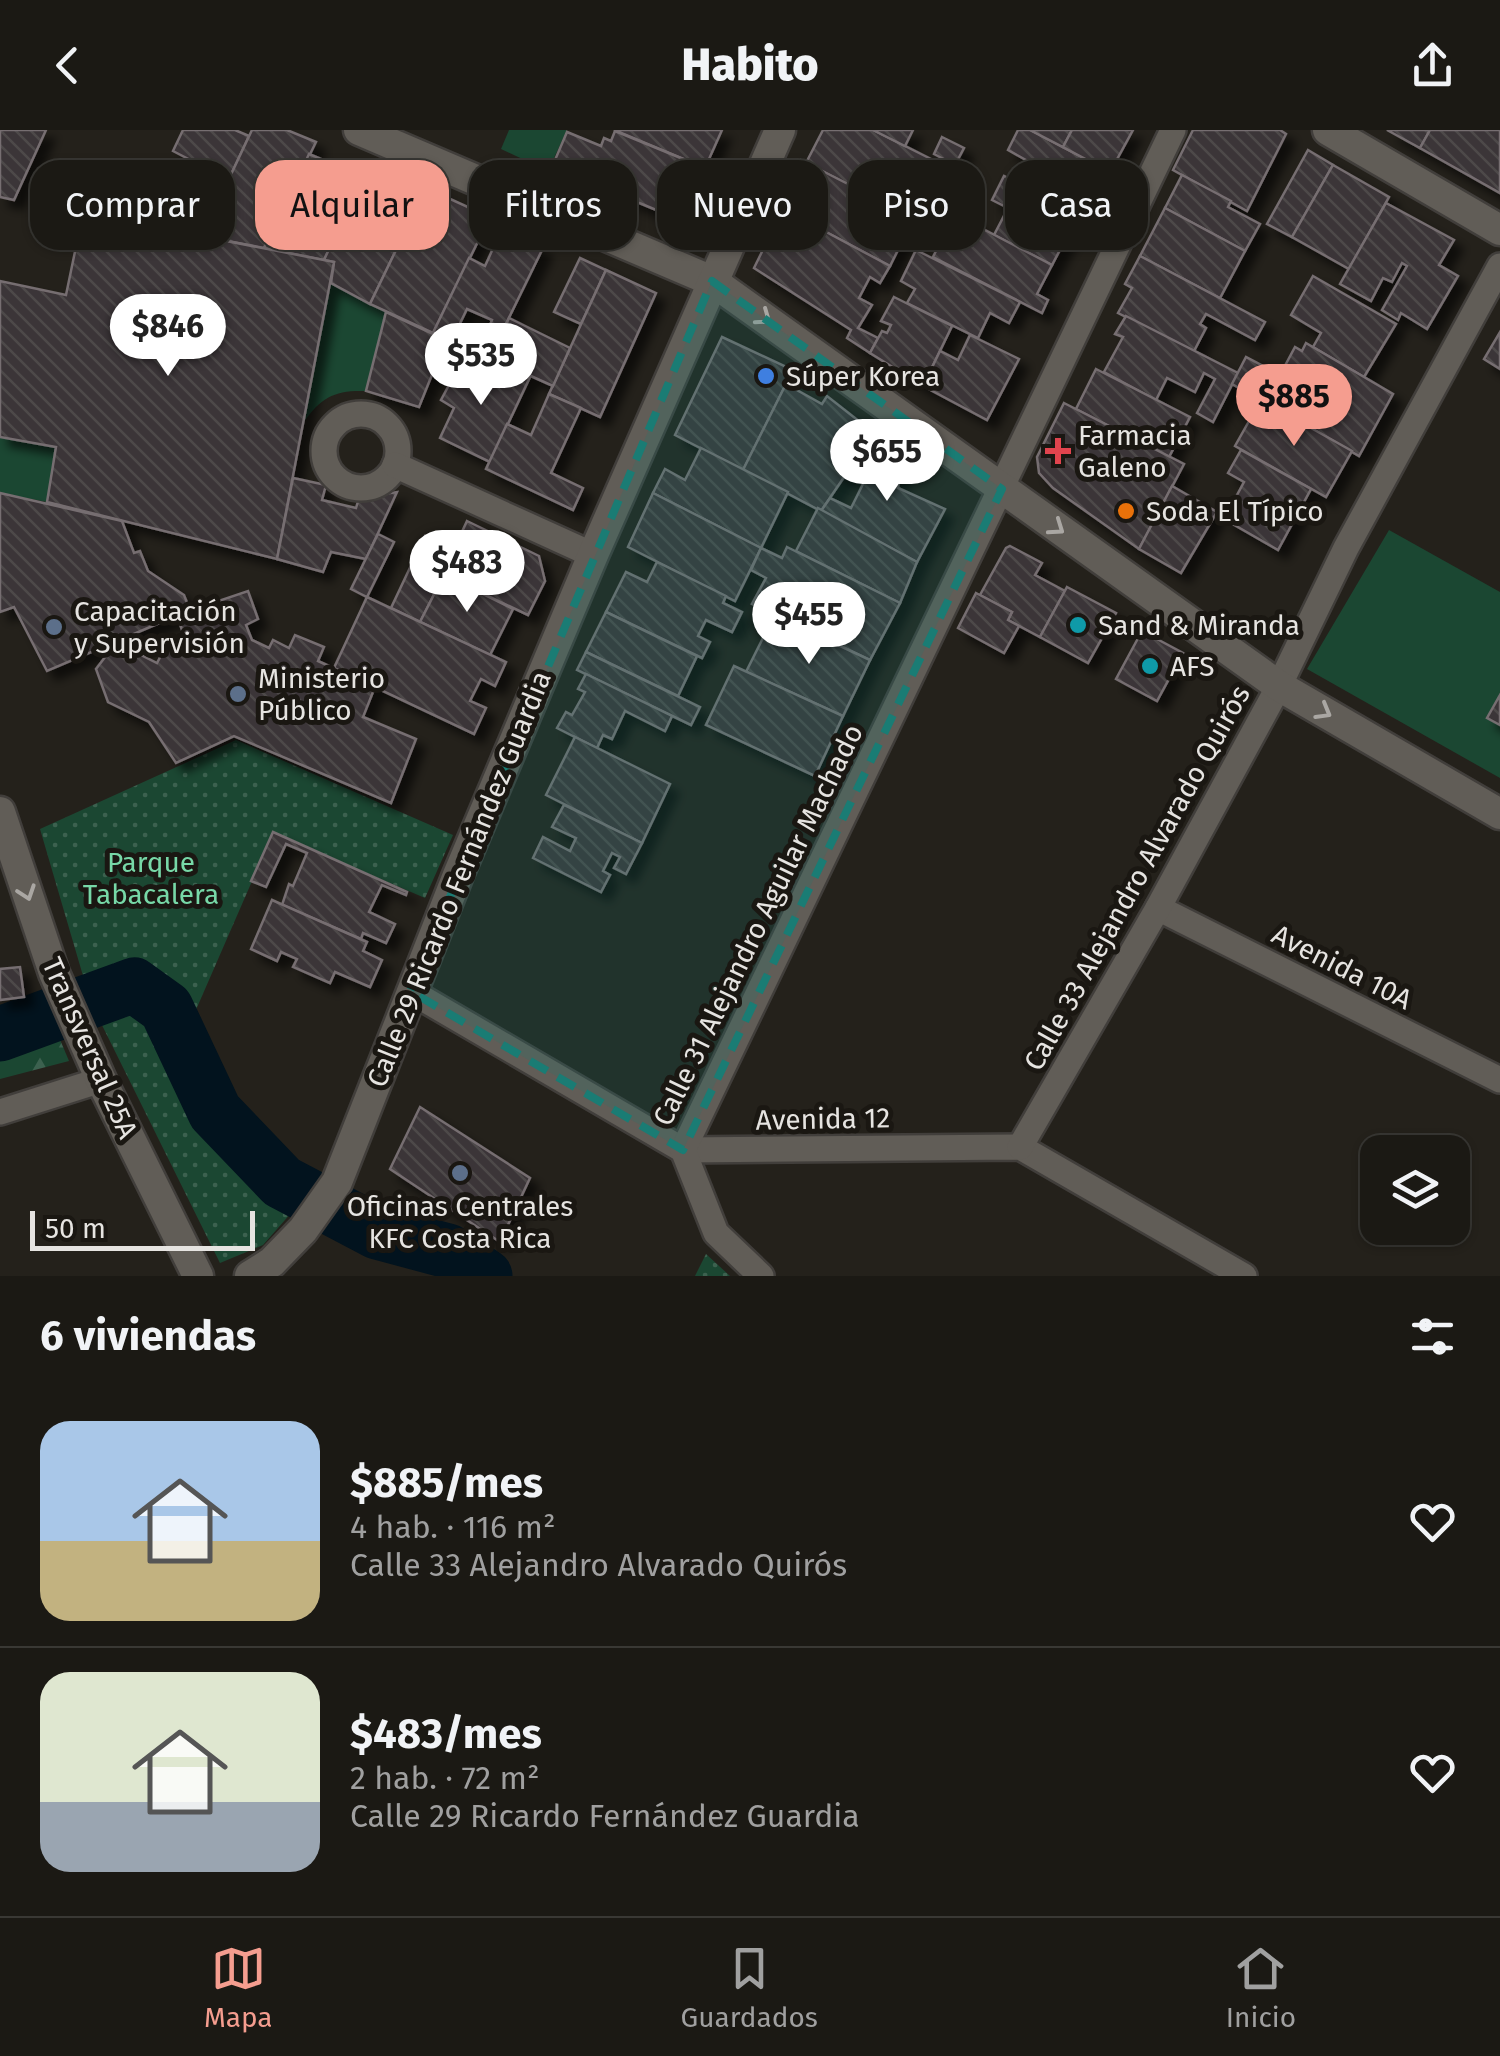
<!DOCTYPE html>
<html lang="es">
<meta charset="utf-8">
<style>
body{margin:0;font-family:"Fira Sans",sans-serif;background:#282622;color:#f1f3f6;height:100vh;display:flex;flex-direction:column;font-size:38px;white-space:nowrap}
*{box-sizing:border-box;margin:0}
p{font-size:32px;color:#a0a0a0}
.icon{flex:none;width:55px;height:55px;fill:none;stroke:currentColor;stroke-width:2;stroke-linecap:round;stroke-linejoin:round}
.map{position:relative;height:1146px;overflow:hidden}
.drawer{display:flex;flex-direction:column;background:#1b1914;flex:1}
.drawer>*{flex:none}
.top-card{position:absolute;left:30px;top:30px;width:1440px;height:90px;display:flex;gap:20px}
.buttons{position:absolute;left:1360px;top:1005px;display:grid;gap:20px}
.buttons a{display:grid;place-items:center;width:110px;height:110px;border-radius:20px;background:#1b1914;box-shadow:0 2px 8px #0004,0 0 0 2px #393834;font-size:50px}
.scale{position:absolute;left:30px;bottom:25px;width:225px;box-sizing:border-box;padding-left:10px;border:5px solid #e6e4e1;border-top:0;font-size:28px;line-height:35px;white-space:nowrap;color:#e6e4e1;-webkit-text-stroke:8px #1a1712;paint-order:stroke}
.price{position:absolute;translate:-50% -85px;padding:0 22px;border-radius:35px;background:#fff;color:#222;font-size:32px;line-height:65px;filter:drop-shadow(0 2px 5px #0008)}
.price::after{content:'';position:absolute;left:50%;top:60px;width:30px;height:22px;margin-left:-15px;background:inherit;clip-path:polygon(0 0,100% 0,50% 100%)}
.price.on{background:#f59d8f;color:#111}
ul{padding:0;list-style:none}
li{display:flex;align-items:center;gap:30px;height:250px;padding:0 40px}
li+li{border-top:2px solid #393834}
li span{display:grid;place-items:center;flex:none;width:280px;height:200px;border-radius:30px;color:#555}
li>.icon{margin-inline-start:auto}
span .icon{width:120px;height:120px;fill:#fffc;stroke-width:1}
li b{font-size:42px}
h2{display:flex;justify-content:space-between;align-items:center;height:120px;padding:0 40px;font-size:42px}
.tag{padding:0 35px;border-radius:30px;background:#1b1914;box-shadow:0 2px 8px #0004,0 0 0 2px #393834;font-size:35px;line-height:90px}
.tag.on{background:#f59d8f;color:#111}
header{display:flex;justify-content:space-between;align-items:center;height:130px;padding:0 40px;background:#1b1914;font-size:45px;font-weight:800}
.menu{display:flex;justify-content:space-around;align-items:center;height:140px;border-top:2px solid #393834;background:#1b1914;font-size:28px;color:#a0a0a0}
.menu a{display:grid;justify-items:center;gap:5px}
.menu .on{color:#f59d8f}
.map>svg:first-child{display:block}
</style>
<header><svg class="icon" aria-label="back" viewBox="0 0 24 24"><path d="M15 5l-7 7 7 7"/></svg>Habito<svg class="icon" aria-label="share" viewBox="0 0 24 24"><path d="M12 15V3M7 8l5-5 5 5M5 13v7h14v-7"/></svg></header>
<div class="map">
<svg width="1500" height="1146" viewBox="0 0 1500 1146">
<defs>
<pattern id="forest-firs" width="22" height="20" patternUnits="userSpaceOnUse" patternTransform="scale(2.5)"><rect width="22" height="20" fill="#1b4732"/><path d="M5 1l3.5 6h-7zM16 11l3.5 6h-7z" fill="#3c614f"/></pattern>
<pattern id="park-dots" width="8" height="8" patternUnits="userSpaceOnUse" patternTransform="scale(2.5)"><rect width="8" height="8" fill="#1b4732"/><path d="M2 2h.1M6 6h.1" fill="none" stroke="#3c614f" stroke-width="1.8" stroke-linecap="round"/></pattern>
<pattern id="building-back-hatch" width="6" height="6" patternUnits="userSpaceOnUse" patternTransform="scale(2.5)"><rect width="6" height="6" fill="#3b3437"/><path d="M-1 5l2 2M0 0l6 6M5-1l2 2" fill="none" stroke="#4e484a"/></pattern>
<filter id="shadow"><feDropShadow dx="9" dy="9" stdDeviation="5" flood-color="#0009"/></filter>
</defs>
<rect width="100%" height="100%" fill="#24211b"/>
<!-- green -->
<g fill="#1b4732">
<path d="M509 0H567L548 41 501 19Z"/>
<path d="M331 153 386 182 366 261C335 260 321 267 304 292Z"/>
<path d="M0 307 56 317 47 372 0 363Z"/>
<path d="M1389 400 1500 462V565L1487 588 1500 595V648L1307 539Z"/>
</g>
<!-- forest -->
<path fill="url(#forest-firs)" d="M42 867 69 931 0 949V883Z"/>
<!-- park -->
<g fill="url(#park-dots)">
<path d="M236 610 453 705 425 768 273 703 192 889 168 863 135 839 86 856 40 699Z"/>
<path d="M130 868 153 881 205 988 280 1062 299 1074 263 1115 220 1133 95 881Z"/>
<path d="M706 1124 730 1146H695Z"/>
</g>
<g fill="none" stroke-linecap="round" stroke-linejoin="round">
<!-- river -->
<path stroke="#02131e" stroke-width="55" d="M0 904 134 855 166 878 215 982 282 1052 377 1102 448 1121 485 1146"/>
</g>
<!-- building -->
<g fill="url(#building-back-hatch)" stroke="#766e71" stroke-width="2.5" filter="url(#shadow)">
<path d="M0 0H46L14 70 0 67Z"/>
<path d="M183 0H235L249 6 220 68 193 55 202 36 173 21Z"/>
<path d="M252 0H287L316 12 264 118 202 106Z"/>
<path d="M614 0H722L705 38Z"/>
<path d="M823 0H873L951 39 924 93 806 33Z"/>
<path d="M873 0H913L905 16Z"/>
<path d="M1018 0H1030L1110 42 1098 68 1090 63 1052 135 994 105 1008 78 992 70 1004 46 1022 55 1033 34 1008 20Z"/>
<path d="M1030 0H1072L1063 17Z"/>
<path d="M1072 0H1133L1110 42 1063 17Z"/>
<path d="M1193 0H1280L1286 4 1247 81 1173 40Z"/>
<path d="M1387 0H1430L1420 18Z"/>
<path d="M1430 0H1500V63L1420 18Z"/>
<path d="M615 1 705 38 683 91 552 37 567 2 601 16 604 8 611 11Z"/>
<path d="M942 7 964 18 955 35 934 24Z"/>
<path d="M1308 20 1333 35 1292 107 1267 94Z"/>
<path d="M309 24 347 40 349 35 365 42 324 130 264 118Z"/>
<path d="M801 30 924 93 915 112 904 108 890 136 777 76Z"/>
<path d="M370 32 426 58 370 174 331 153 334 132 324 130Z"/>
<path d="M1333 35 1389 67 1349 139 1292 107Z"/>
<path d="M1182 45 1231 71 1228 77 1260 94 1245 121 1165 78Z"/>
<path d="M426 58 490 87 433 203 370 174Z"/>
<path d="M1386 73 1454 110 1439 135 1458 146 1427 199 1401 183 1398 190 1382 180 1407 136 1402 133 1392 152 1383 148 1371 171 1340 154Z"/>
<path d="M1165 78 1245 121 1220 168 1140 126Z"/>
<path d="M783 79 890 136 880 153 870 147 859 168 872 175 858 198 878 208 870 223 847 208 851 200 754 138Z"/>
<path d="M83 83 334 132 277 429 47 372 56 317 0 307V151L66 165Z"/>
<path d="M964 89 1052 135 1037 164 1048 170 1042 183 933 127 939 115 949 119Z"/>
<path d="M502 99 543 118 500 206 488 200 492 190 467 179 451 212 433 203 469 128 485 136Z"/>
<path d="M916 120 1020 172 1009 193 990 183 978 208 907 173 915 159 901 151Z"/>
<path d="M1140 126 1265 192 1255 210 1206 184 1200 194 1206 198 1194 221 1118 183 1132 158 1125 154Z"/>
<path d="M580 128 606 140 581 194 554 182Z"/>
<path d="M606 140 656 163 600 287 549 264Z"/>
<path d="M1313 146 1396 194 1364 247 1313 217 1321 203 1291 185Z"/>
<path d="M894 167 952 196 923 256 870 223 882 201 887 203 891 195 881 191Z"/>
<path d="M386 182 446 210 419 277 366 261Z"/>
<path d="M1126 186 1238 243 1213 292 1197 283 1215 249 1204 243 1195 262 1167 248 1156 270 1104 242 1123 207 1115 204Z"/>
<path d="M509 188 570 218 553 256 491 228Z"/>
<path d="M1500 202V239L1484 229Z"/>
<path d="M970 205 1019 229 987 290 923 256 940 221 958 230Z"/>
<path d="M722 207 793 240 743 340 675 305Z"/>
<path d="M1306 213 1393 264 1359 326 1299 291 1309 272 1281 257 1271 276 1232 254 1246 227 1280 245 1295 217 1302 221Z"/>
<path d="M464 227 490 241 486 250 499 257 509 237 530 247 490 332 440 308 454 278 441 270Z"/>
<path d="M1096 239 1190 287 1169 327 1076 279Z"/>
<path d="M786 254 822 274 827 266 874 303 821 381 743 340Z"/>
<path d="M549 264 581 278 551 343 583 358 573 380 486 339 507 294 531 305Z"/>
<path d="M1261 270 1352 321 1326 367 1235 316Z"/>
<path d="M1064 273 1184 334 1139 419 1053 358 1039 343 1037 327Z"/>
<path d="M874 303 902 325 898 358 945 379 917 432 821 381 830 368 851 378 866 348 845 347Z"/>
<path d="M701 318 788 362 761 418 653 363 665 339 685 350Z"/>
<path d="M1241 320 1311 359 1278 420 1224 389 1244 352 1228 343Z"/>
<path d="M293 348 326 355 322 370 356 378 359 368 397 362 366 429 331 422 323 442 277 429Z"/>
<path d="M1172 356 1217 382 1181 443 1139 419Z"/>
<path d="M0 363 122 391 134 423 140 421 148 441 184 465 190 480 47 541 14 477 0 482Z"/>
<path d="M653 363 761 418 735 471 628 417Z"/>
<path d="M818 378 917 432 900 473 796 421Z"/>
<path d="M467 391 539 426 545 451 528 485 444 445 420 492 391 478 425 406 454 419Z"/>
<path d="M378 404 394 412 367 467 351 459Z"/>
<path d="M1010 416 1042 433 1035 445 1065 461 1040 507 1008 490 1012 482 980 465 1006 418Z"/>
<path d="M787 417 900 473 870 530 752 474 766 448 751 440 761 418 782 428Z"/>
<path d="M657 432 726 466 723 473 742 482 732 502 706 490 698 506 710 512 702 528 606 482 626 442 647 452Z"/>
<path d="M444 445 513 479 490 525 420 492Z"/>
<path d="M1067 457 1116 483 1088 533 1040 507Z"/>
<path d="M248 461 258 489 246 495 252 510 269 518 273 510 289 518 295 505 324 517 318 531 375 557 363 587 416 609 391 673 234 606 176 633 149 592 108 572 96 539 112 518 124 524 127 518 157 533 167 514 185 509 177 485Z"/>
<path d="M976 463 1012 482 1008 490 1019 496 1004 523 958 498Z"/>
<path d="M367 467 506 532 495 556 481 549 470 571 486 578 474 604 334 538Z"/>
<path d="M606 482 697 526 678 566 586 522Z"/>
<path d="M791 493 870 530 843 586 746 542 768 498 785 506Z"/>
<path d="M1142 501 1183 523 1157 571 1116 549Z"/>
<path d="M586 522 700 577 691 595 577 540Z"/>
<path d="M734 536 843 586 815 646 706 595Z"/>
<path d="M586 544 672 586 665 601 625 581 612 609 603 605 597 618 557 598 566 582 572 585 585 562 578 559Z"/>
<path d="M1500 565V595L1487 588Z"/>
<path d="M575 607 670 654 642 713 546 665Z"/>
<path d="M564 675 642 713 626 744 614 738 620 727 612 723 603 741 610 745 601 762 533 728 543 707 570 721 576 708 552 697Z"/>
<path d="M273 702 407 762 406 765 382 755 369 782 395 794 386 813 363 803 361 809 282 775 289 754 293 756 307 723 286 714 266 757 251 751Z"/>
<path d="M272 770 367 812 363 821 382 830 370 857 335 842 330 853 293 837 297 829 281 822 277 831 251 819Z"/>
<path d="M20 837 24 867 0 870V839Z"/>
<path d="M420 977 530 1048 500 1112 390 1039Z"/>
</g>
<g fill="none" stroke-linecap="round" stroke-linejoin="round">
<!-- street casing -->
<g stroke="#413e3b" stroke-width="30">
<g id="street">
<circle cx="361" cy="321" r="37"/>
<path d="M395 335 593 425"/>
<path d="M1158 778 1500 950"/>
<path d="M410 861 683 1020 1020 1017 1244 1146"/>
<path d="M0 982 101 950"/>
<path d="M1020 1017 1158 778 1279 556 1346 418 1500 136"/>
<path d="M761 1146 716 1103 683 1020 1173 0"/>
</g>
</g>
<!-- secondary casing -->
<g stroke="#413e3b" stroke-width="35">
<g id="secondary">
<path d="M359 0 712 151 1279 556 1500 684"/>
<path d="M1328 0 1500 100"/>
<path d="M0 682 54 843 101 950 198 1146"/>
<path d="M250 1146 272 1132 303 1100 337 1052 458 745 593 425 780 0"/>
</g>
</g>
<!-- street -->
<use href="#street" stroke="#615d57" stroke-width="25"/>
<!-- secondary -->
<use href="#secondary" stroke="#615d57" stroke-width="30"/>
</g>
<!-- one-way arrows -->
<defs><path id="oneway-chevron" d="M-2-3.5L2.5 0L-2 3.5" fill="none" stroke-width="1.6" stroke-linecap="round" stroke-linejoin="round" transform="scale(2.5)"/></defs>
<g stroke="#aaa7a3">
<use href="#oneway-chevron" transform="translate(764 188) rotate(36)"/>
<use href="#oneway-chevron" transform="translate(1057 398) rotate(35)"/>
<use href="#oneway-chevron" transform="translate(1324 582) rotate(30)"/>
<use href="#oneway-chevron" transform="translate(27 763) rotate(71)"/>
</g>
<!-- marked area -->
<path fill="#1a7c74" fill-opacity="0.2" stroke="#1a7c74" stroke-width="8" stroke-dasharray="20 12" stroke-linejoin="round" d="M712 151 1002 359 683 1020 410 861Z"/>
<!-- markers -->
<circle fill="#3f7fe0" stroke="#1a1712" stroke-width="4" cx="766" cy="246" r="10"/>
<path fill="#e0444e" stroke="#1a1712" stroke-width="4" d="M1053 306h10v10h10v10h-10v10h-10v-10h-10v-10h10z"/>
<circle fill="#e8710a" stroke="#1a1712" stroke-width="4" cx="1126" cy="381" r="10"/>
<g fill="#0f9aa8" stroke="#1a1712" stroke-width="4">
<circle cx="1078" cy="495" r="10"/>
<circle cx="1150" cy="536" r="10"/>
</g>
<g fill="#5c6f8a" stroke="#1a1712" stroke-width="4">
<circle cx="54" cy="497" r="10"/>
<circle cx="238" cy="564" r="10"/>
<circle cx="460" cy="1043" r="10"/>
</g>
<g text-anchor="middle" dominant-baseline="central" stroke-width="10" stroke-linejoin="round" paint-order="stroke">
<!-- poi labels -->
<g font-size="28" fill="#e6e4e1" stroke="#1a1712" text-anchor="start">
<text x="786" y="246">Súper Korea</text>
<text x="1078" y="305">Farmacia<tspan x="1078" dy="32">Galeno</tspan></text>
<text x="1146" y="381">Soda El Típico</text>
<text x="74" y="481">Capacitación<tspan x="74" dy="32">y Supervisión</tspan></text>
<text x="1098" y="495">Sand &amp; Miranda</text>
<text x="1170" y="536">AFS</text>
<text x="258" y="548">Ministerio<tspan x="258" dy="32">Público</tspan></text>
<text x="460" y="1076" text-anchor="middle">Oficinas Centrales<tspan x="460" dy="32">KFC Costa Rica</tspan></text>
</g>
<!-- park labels -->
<g font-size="28" fill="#77d8a7" stroke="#1a1712">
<text x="151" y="732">Parque<tspan x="151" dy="32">Tabacalera</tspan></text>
</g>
<!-- street labels -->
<g font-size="28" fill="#e6e4e1" stroke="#1a1712">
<text transform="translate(1137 748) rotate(-61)">Calle 33 Alejandro Alvarado Quirós</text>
<text transform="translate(459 749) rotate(-68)">Calle 29 Ricardo Fernández Guardia</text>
<text transform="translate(758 795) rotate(-64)">Calle 31 Alejandro Aguilar Machado</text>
<text transform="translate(1342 837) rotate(27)">Avenida 10A</text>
<text transform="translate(90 918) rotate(66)">Transversal 25A</text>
<text transform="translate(823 989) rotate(-1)">Avenida 12</text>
</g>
</g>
</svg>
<div class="buttons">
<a><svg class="icon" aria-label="layers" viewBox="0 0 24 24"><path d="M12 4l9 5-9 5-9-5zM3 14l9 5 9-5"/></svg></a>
</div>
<div class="scale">50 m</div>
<b class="price" style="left:168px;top:249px">$846</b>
<b class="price" style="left:481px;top:278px">$535</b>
<b class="price on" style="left:1294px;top:319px">$885</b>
<b class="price" style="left:887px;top:374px">$655</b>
<b class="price" style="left:467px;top:485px">$483</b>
<b class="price" style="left:809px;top:537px">$455</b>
<div class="top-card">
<a class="tag">Comprar</a>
<a class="tag on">Alquilar</a>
<a class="tag">Filtros</a>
<a class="tag">Nuevo</a>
<a class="tag">Piso</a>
<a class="tag">Casa</a>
</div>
</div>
<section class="drawer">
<h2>6 viviendas<svg class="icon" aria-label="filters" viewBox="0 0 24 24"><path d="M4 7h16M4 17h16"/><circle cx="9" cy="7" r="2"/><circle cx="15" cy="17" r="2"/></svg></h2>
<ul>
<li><span style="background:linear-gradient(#a9c7e8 60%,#c2b280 0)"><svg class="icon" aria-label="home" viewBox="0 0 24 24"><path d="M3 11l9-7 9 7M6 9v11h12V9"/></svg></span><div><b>$885/mes</b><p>4 hab. · 116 m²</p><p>Calle 33 Alejandro Alvarado Quirós</p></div><svg class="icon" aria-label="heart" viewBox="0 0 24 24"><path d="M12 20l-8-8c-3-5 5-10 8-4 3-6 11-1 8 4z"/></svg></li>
<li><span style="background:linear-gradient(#dfe7d0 65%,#9aa5b1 0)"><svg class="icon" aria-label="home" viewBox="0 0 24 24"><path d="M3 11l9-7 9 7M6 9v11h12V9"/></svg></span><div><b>$483/mes</b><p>2 hab. · 72 m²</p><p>Calle 29 Ricardo Fernández Guardia</p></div><svg class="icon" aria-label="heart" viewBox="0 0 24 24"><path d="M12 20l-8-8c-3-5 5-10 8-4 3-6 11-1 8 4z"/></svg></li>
</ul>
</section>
<nav class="menu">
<a class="on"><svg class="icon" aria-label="map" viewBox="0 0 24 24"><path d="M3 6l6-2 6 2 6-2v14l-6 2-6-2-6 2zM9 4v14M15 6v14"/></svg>Mapa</a>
<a><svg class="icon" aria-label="saved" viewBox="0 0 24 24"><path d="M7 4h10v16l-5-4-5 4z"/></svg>Guardados</a>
<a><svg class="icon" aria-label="home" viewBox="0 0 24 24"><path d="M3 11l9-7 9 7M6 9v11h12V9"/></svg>Inicio</a>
</nav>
